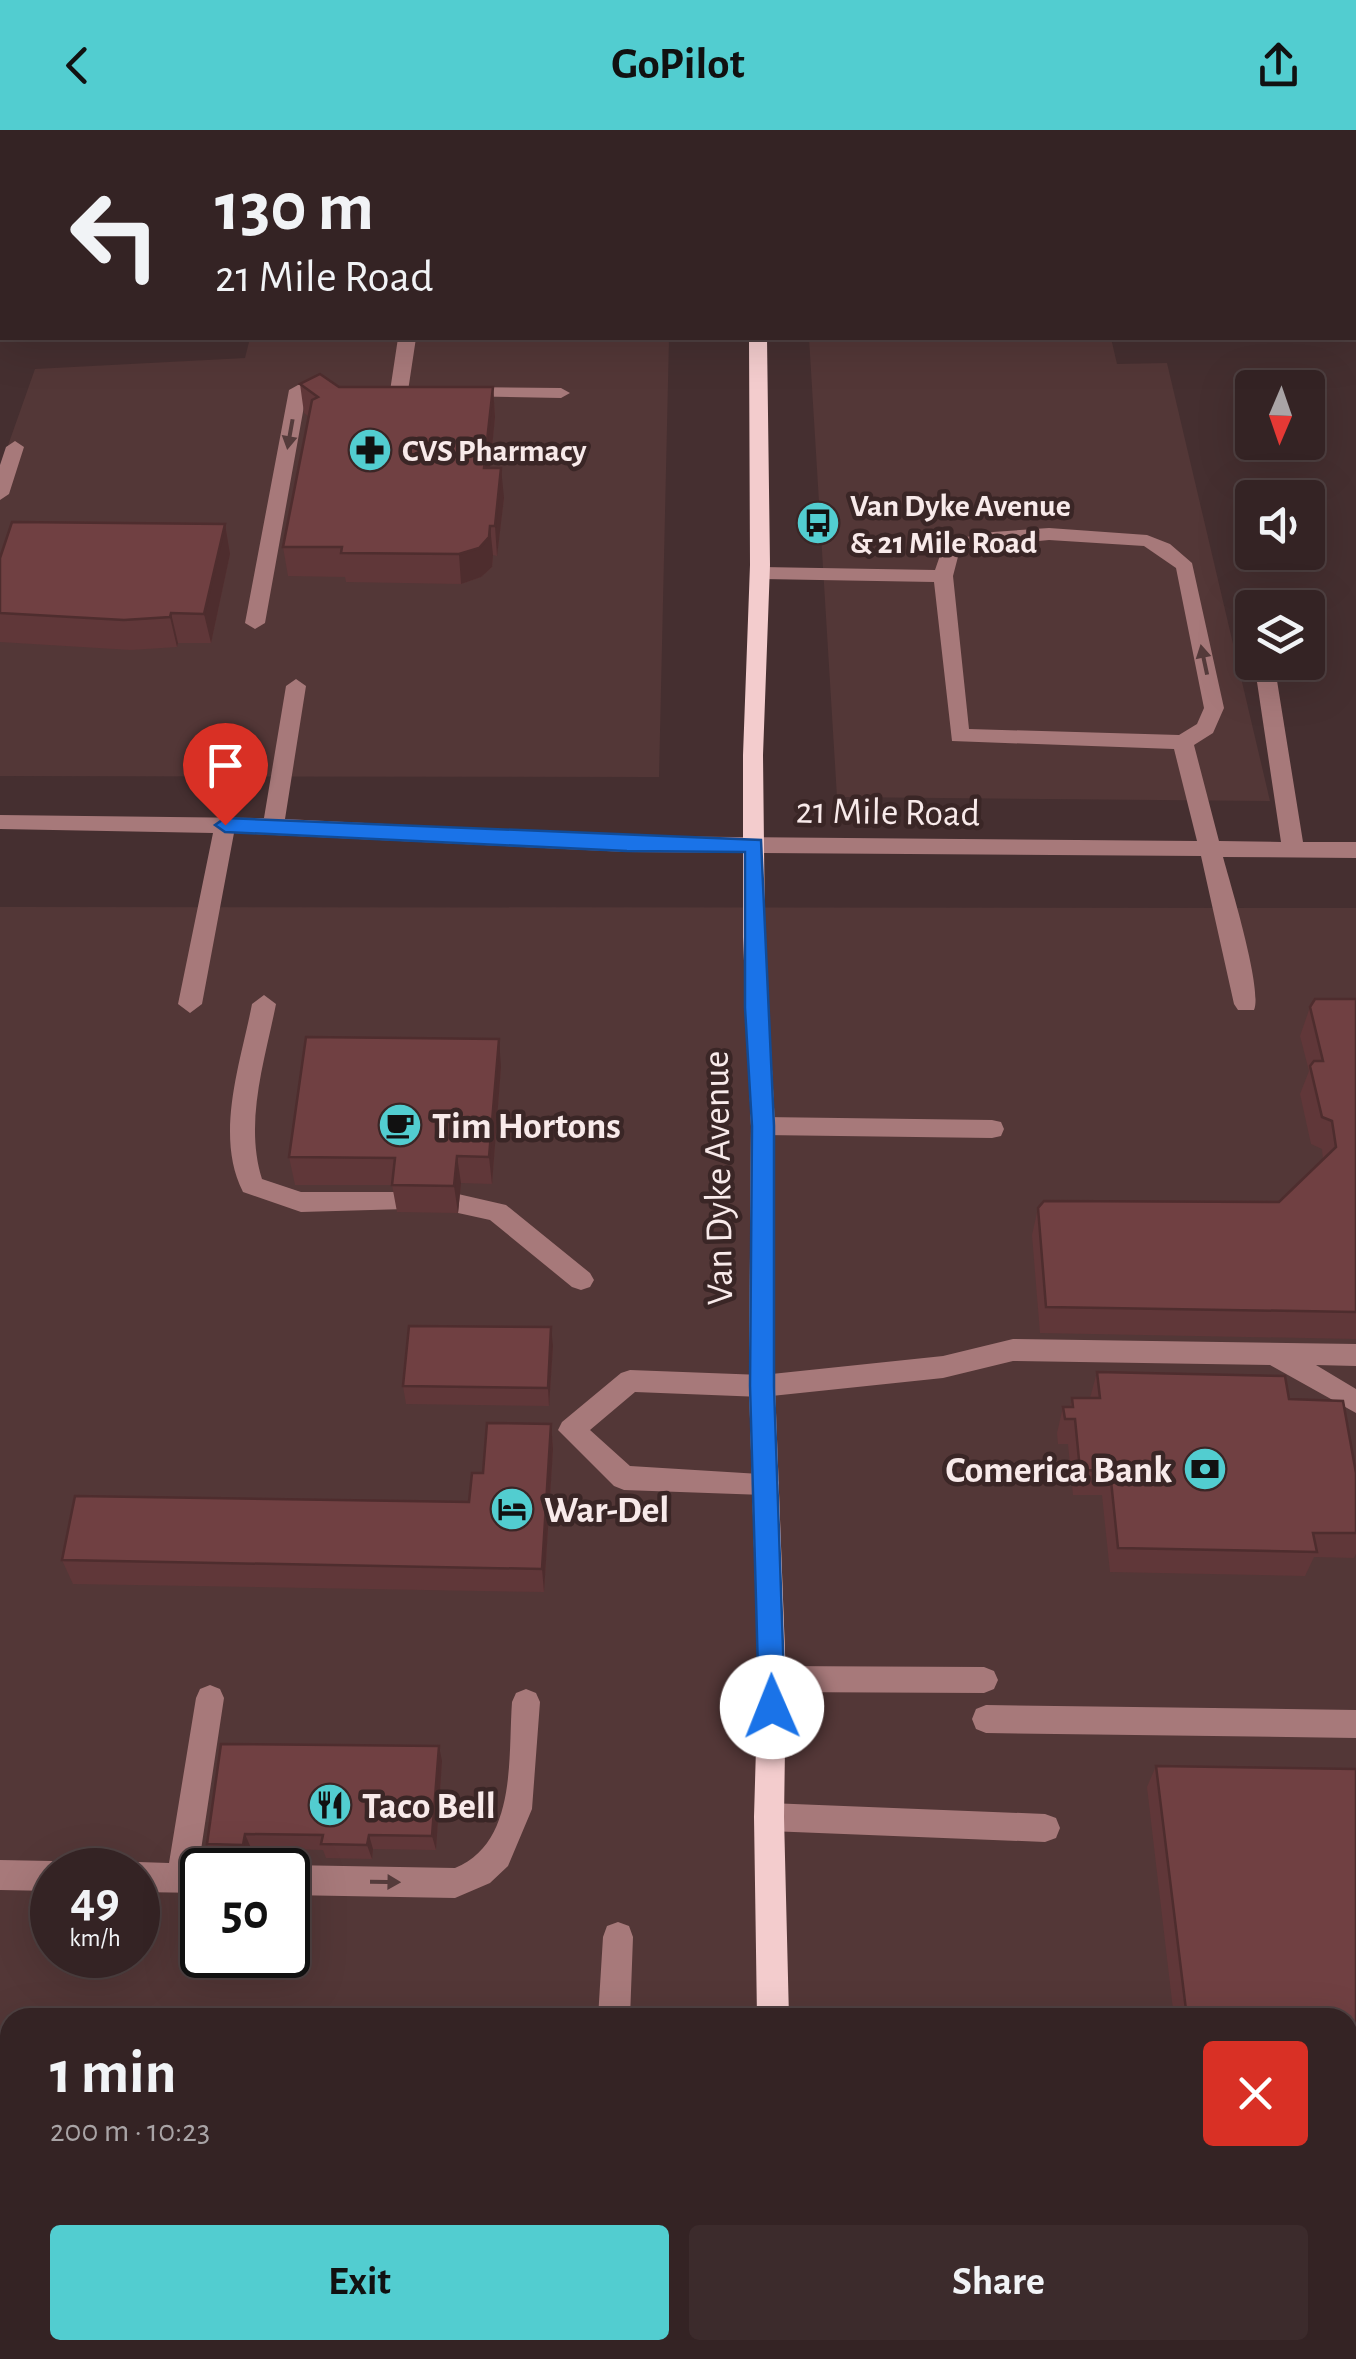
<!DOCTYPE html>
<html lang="en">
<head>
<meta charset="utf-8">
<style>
  :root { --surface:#342324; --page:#3c2b2c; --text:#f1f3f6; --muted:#a9a4a6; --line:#4e4041; --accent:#52cdd0 }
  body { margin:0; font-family:"Alegreya Sans",sans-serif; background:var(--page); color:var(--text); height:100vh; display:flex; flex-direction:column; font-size:38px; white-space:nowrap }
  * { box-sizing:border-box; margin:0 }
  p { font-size:32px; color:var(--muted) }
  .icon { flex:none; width:55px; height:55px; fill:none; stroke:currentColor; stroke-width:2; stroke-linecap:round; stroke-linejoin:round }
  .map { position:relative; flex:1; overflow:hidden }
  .sheet { position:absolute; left:0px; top:1878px; width:1358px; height:352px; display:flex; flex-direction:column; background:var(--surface); border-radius:30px 30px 0 0; box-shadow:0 10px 40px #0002,0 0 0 2px var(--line) }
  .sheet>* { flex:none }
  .hud { position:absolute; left:0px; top:0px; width:1358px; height:210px; box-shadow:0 10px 40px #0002,0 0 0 2px var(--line); background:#342324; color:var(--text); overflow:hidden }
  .needle { width:65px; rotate:182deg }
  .fabs { position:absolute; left:1235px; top:240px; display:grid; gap:20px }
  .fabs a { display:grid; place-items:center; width:90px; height:90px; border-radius:10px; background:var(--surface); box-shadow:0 10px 40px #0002,0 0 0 2px var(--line); font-size:50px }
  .speed { position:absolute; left:30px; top:1718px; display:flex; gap:20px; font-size:50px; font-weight:700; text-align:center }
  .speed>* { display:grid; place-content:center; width:130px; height:130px; border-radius:50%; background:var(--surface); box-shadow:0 10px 40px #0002,0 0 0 2px var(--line); line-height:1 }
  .speed small { font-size:25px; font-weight:400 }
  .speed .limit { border:5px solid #111; border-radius:15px; background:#fff; color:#111 }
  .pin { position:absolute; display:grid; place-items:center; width:85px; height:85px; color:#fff; margin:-102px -42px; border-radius:50% 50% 50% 0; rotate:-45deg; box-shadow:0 0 10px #0007 }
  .pin .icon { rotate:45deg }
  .me { position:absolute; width:110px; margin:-55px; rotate:359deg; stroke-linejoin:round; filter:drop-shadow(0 0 8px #0008) }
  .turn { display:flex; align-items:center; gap:35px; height:210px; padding:0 50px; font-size:45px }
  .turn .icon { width:130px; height:130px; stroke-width:2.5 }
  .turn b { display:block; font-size:70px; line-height:85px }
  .round { display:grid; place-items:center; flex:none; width:105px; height:105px; border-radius:10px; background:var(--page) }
  .head { display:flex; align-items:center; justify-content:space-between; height:170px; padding:0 50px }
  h1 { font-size:60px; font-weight:600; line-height:75px }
  .action { display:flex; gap:20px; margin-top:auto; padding:20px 50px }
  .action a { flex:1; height:115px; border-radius:10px; background:var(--accent); color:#111; font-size:40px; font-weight:600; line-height:115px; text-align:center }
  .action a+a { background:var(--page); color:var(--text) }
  header { display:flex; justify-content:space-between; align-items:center; height:130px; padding:0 50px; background:var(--accent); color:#111; font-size:45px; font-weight:600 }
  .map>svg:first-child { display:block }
  .built { fill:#533737; fill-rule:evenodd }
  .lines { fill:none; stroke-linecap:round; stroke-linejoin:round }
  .minor { fill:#a7797a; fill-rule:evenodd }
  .major { fill:#f3cccd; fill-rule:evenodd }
  .wall { fill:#603739 }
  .shaded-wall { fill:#4e2d2e }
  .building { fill:#704042; stroke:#4e2d2e; stroke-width:2.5 }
  .oneway { fill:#553b3b }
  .route { fill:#1a73e8; stroke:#114b97; stroke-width:2.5 }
  .labels { text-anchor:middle; stroke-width:9; stroke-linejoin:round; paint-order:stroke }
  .far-poi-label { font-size:32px; font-weight:bold; fill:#f8eaea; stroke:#3a2626; text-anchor:start }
  .street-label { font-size:38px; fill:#f8eaea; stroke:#3a2626 }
  .poi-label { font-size:38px; font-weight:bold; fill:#f8eaea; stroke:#3a2626; text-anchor:start }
</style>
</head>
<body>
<header><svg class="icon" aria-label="back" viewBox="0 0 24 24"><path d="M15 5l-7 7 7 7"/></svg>GoPilot<svg class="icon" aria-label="share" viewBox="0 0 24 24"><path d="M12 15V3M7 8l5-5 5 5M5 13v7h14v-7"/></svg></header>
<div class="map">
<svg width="1356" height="2229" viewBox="0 0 1356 2229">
  <rect width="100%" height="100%" fill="#452f30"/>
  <path class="built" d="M292,0H673L291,2Z
    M250,208H669L659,647L0,646V338L35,239L245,228Z
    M809,208H1111L1117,234L1167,233L1270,671L837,667Z
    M0,777L1356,778V2229H0ZM52,1740H138V1825H52ZM202,1740H288V1825H202ZM10,1888H1348V2220H10Z"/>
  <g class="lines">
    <path class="minor" d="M831,0H847L848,2H832Z
      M1040,0H1056L1057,2H1041Z
      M0,185H2V195H0Z
      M1355,196H1356V206H1355Z
      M398,208H416L408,261L399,266L390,261Z
      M298,255H331L340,260L331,265H306L265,493L255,499L245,493L289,260Z
      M461,257L561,258L570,263L561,268L455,266L452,262Z
      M15,311L24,317L9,364L0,370V335L6,317Z
      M1049,398L1147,405L1170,414L1192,433L1224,578L1213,603L1194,615L1219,711L1281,712L1254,532H1274L1303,712H1356V728L1223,727C1230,753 1263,860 1254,880H1238L1234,874L1201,726L627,722L234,703L202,874L190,883L178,874L213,703L0,699V685L264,688L286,556L296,549L306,556L285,689L627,706L1197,711L1174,619L952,611L934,452L760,449L750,443L760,437L935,440L945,411L993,402ZM1049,410L1144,416L1176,438L1204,578L1197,594L1179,605L969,599L953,446L960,419Z
      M264,865L276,874C265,930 244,992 262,1049L301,1062H397L406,1065L409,1072L406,1079L301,1082L243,1062C214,1005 241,932 252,874Z
      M763,987L992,990L1001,992L1004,999L1001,1006L992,1008L763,1005L755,1003L751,996L755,989Z
      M458,1064L506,1075L590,1143L594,1150L590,1157L581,1160L572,1157L490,1090L449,1081L446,1074L449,1067Z
      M1013,1209L1356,1214V1236L1316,1235L1356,1259V1283L1270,1235L1013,1231L943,1248L762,1267L635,1262L590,1300L630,1336L776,1345L779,1353L776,1361L766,1365L624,1360L614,1356L558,1300L562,1292L621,1243L630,1240L762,1245L943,1226Z
      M772,1536L984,1537L994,1541L998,1550L994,1559L984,1563L772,1562L762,1558L758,1549L762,1540Z
      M210,1555L220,1559L224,1568L199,1733L214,1740H202V1763L138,1762V1740H126L127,1737L138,1732L169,1733L196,1568L200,1559Z
      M526,1559L536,1563L540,1572L532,1679L508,1736L490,1753L455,1768L288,1765V1740H277L288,1735L455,1738C517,1713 508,1628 512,1572L516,1563Z
      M986,1575L1356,1580V1608L986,1603L976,1599L972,1589L976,1579Z
      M769,1673L1045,1684L1056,1688L1060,1698L1056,1708L1045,1712L769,1701L758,1697L754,1687L758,1677Z
      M0,1730L52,1731L65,1740H52V1761L0,1760Z
      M618,1792L629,1796L633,1807L630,1888H598L603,1807L607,1796Z
      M1348,2105H1356V2139L1348,2138Z
      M0,2173L10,2174V2208L0,2207Z"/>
    <path class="major" d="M743,0H759L760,2H744Z
      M749,208H767L770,435L763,625L765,807L775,996V1256L786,1549L784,1687L789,1888H757L754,1687L758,1549L749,1256L751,996L743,807V625L750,435Z
      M761,2220H795V2229H761Z"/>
  </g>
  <path class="wall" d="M0,81H2V134H0Z
    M300,254L339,257H493L495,287L490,338L504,368L497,426L493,425L492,437L481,447L461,454L346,452L345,447L288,446L283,417L309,287L304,283Z
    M225,394L230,424L211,513H178L177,517L131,520L0,512V428Z
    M1356,869V1209L1040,1203L1032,1105L1038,1078L1279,1072L1323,1030L1322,1019L1311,1014L1300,964L1309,941L1300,906L1310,877Z
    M501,937L492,1054L461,1053L458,1083L397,1082L392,1055H295L289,1027Z
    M553,1216L549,1276L406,1274L403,1256Z
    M1097,1242L1289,1269L1356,1343V1424L1354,1428L1314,1427L1305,1446L1110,1442L1102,1365H1073L1068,1314H1058L1057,1303L1063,1277H1070L1072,1268H1090Z
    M551,1294L553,1319L544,1462L73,1454L62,1430L469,1372L483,1343Z
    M442,1631L436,1720L373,1719L372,1729L326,1728L323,1720L251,1718L249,1729L213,1728L207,1714Z
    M1156,1636L1356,1639V2073H1348V1888H1174L1147,1657Z
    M1205,2220H1348L1356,2229H1206Z"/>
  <path class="shaded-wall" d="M493,257L495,287L487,368L484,338Z
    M501,338L504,368L497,426L495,396Z
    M225,394L230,424L211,513L204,484Z
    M490,396L493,425L492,437L481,447L461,454L459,424Z
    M171,483L178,513L177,517L170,487Z
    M499,909L501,937L492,1054L489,1027Z
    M457,1026L461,1053L458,1083L454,1056Z
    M551,1197L553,1216L549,1276L548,1258Z
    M551,1294L553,1319L544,1462L542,1439Z
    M439,1616L442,1631L436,1720L432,1706Z
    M245,1704L251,1718L249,1729L243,1715Z
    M369,1705L373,1719L372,1729L367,1715Z"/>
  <path class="building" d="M0,81H2V113H0Z
    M320,244L339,257H493L484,338H501L495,396H490L489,407L479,418L459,424L341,423L342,417H283L312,270L318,267L300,254Z
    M12,392L225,394L204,484L171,483L170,487L124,490L0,483V428Z
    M1315,869H1356V1182L1046,1177L1038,1078L1044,1071L1279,1072L1336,1017L1332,991L1322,987L1310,936L1314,931H1323L1310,877Z
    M306,907L499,909L489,1027L457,1026L454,1056L392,1055L395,1028L289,1027Z
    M409,1196L551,1197L548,1258L403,1256Z
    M1097,1242L1285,1246L1289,1269L1343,1271L1356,1343V1403H1313L1317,1422L1118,1418L1110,1341L1080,1340L1075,1289H1065L1063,1277H1073L1072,1268H1100Z
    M487,1293L551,1294L542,1439L62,1430L75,1366L469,1372L472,1343H483Z
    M221,1614L439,1616L432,1706L369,1705L367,1715L321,1714L323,1705L245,1704L243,1715L207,1714Z
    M1156,1636L1356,1639V2058H1348V1888H1187Z
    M273,1881L503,1886V1888H272Z
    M1348,2149L1356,2150V2229H1220L1219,2220H1348Z
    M0,2225L188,2229H0Z"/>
  <defs><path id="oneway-solid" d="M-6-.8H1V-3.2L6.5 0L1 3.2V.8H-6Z" transform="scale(2.5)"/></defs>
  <g class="oneway">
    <use href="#oneway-solid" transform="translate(290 304) rotate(100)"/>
    <use href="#oneway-solid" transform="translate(1204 530) rotate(-102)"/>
    <use href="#oneway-solid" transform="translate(385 1752) rotate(1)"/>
  </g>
  <path class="route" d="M225,688L761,710L774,996V1256L785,1577L781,1585L772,1589L763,1585L759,1577L750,1256L752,996L745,878V722L627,721L225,702L215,695Z"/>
  <defs>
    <g id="pharmacy-disc" transform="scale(2.25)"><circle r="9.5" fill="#52cdd0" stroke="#3a2626"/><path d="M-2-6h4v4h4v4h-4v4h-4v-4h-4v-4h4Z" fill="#111"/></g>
    <g id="bus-disc" transform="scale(2.25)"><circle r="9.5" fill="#52cdd0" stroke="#3a2626"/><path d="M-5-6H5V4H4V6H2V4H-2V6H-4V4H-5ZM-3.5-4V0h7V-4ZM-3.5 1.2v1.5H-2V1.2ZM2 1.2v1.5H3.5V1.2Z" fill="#111"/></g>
    <g id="cafe-disc" transform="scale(2.25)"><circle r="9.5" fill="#52cdd0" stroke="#3a2626"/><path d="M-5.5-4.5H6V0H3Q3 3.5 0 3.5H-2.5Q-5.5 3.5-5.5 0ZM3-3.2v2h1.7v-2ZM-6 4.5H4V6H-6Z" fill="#111"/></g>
    <g id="bank-disc" transform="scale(2.25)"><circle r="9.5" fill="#52cdd0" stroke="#3a2626"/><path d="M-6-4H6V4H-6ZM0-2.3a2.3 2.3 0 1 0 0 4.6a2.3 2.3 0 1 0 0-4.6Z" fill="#111"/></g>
    <g id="hotel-disc" transform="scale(2.25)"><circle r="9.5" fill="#52cdd0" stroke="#3a2626"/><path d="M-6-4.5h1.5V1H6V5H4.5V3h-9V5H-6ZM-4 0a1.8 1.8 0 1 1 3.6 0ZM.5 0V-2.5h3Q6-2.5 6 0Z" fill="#111"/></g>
    <g id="restaurant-disc" transform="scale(2.25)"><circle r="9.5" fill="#52cdd0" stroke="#3a2626"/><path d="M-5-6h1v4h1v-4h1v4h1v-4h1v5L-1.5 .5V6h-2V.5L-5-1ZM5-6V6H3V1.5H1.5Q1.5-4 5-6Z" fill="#111"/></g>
  </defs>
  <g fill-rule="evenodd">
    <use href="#pharmacy-disc" x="370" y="320"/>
    <use href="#bus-disc" x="818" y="393"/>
    <use href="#cafe-disc" x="400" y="995"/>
    <use href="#bank-disc" x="1205" y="1339"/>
    <use href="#hotel-disc" x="512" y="1379"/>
    <use href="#restaurant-disc" x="330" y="1675"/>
  </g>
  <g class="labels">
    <g class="far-poi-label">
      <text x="402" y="331">CVS Pharmacy</text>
      <text x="850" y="386">Van Dyke Avenue<tspan x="850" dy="37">&amp; 21 Mile Road</tspan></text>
    </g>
    <g class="street-label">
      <text transform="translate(888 681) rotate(1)" y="13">21 Mile Road</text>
      <text transform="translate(717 1048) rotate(-91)" y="13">Van Dyke Avenue</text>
    </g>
    <g class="poi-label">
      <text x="432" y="1008">Tim Hortons</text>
      <text x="1172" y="1352" text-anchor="end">Comerica Bank</text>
      <text x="544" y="1392">War-Del</text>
      <text x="362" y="1688">Taco Bell</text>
    </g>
  </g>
</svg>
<div class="fabs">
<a><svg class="needle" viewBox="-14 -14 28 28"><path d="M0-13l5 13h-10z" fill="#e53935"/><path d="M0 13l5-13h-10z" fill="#a9a4a6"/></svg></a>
<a><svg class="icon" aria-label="sound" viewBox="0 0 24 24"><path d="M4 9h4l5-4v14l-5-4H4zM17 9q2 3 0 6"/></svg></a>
<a><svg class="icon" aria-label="layers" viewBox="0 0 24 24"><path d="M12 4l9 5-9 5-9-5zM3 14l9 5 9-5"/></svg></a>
</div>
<div class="speed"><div>49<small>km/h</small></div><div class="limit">50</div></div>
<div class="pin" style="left:225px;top:695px;background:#d93025"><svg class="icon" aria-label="arrive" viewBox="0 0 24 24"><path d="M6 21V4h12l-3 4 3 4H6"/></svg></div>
<svg class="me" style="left:772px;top:1577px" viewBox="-20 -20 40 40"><circle r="19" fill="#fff"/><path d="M0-13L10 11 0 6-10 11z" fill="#1a73e8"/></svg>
<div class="hud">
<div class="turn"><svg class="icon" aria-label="left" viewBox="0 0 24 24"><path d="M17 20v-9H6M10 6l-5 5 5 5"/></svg><div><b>130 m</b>21 Mile Road</div></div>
</div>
<section class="sheet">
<div class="head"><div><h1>1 min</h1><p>200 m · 10:23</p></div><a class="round" style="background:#d93025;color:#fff"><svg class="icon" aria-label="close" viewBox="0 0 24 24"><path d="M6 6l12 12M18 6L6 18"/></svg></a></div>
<div class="action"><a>Exit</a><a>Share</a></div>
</section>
</div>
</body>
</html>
